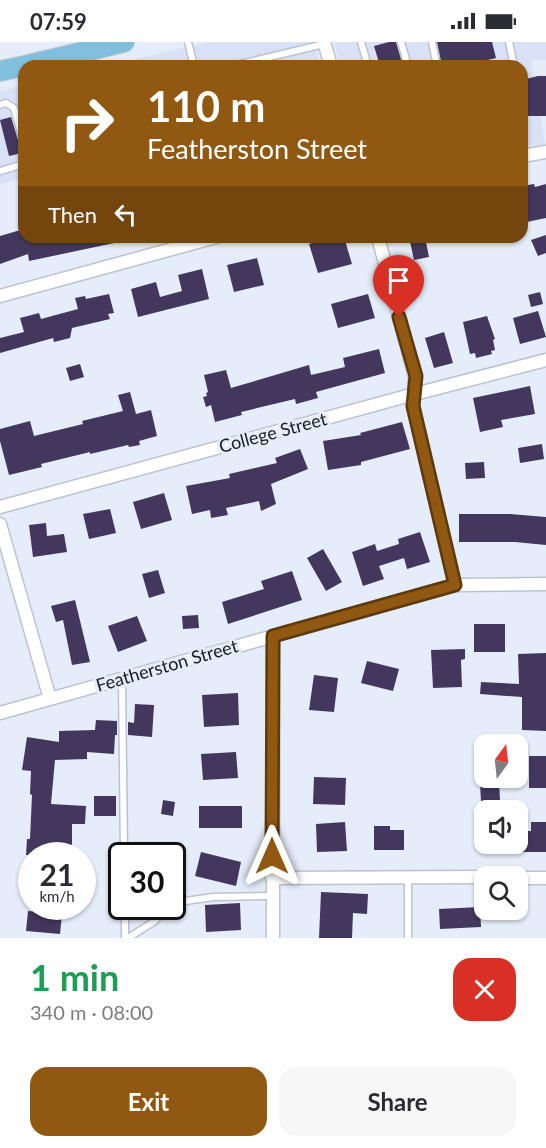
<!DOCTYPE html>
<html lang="en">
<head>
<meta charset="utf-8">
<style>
  :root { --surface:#fff; --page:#f7f7f7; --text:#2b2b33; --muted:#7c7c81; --accent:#915812 }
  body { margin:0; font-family:Lato,sans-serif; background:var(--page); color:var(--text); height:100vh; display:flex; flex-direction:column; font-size:22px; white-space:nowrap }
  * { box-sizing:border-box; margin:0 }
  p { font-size:20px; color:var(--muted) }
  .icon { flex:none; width:33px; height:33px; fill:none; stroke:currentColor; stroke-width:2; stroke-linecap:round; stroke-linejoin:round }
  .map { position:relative; height:896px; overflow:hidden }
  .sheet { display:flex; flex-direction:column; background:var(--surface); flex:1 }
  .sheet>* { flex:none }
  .top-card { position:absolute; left:18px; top:18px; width:510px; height:183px; border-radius:18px; box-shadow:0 2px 4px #0004; background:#915812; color:#fff; overflow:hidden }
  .needle { width:39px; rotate:15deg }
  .tools { position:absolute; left:474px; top:692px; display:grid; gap:12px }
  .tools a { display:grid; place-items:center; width:54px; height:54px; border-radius:12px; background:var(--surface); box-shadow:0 2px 4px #0004; font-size:30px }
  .speed { position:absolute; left:18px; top:800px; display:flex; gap:12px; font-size:30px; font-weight:700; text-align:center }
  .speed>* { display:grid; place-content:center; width:78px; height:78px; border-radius:50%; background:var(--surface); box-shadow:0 2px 4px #0004; line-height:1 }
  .speed small { font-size:15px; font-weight:400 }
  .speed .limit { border:3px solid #111; border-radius:9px; background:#fff; color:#111 }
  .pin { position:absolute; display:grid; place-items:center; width:51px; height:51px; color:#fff; margin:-62px -26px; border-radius:50% 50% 50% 0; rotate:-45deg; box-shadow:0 0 6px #0007 }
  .pin .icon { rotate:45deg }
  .me { position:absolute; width:66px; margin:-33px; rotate:0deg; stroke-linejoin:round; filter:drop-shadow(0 0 4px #0008) }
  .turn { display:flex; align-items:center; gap:21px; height:126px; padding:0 30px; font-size:27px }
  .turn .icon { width:78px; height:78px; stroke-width:2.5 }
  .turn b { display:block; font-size:42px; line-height:51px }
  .then { display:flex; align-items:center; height:57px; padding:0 30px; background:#0003; gap:12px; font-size:22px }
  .round { display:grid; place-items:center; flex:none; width:63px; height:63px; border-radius:18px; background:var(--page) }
  .summary { display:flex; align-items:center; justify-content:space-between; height:102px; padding:0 30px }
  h1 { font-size:36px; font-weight:700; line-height:45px; color:#1e9e55 }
  .action { display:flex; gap:12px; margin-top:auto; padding:12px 30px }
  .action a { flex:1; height:69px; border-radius:18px; background:var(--accent); color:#fff; font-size:24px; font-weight:700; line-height:69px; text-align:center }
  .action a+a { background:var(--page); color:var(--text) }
  .status { display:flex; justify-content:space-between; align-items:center; height:42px; padding:0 30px; background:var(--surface); direction:ltr }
  .status svg { height:16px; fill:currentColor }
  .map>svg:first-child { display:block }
  .built { fill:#d8e1f5 }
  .building { fill:#44375d }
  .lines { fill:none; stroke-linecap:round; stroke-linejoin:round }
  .service-casing { stroke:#bcc2cf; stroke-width:9 }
  .minor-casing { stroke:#bcc2cf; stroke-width:15 }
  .primary-casing { stroke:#cdcdce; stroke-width:22 }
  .service { stroke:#fff; stroke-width:6 }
  .minor { stroke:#fff; stroke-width:12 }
  .primary { stroke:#80bfde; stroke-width:20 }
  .route-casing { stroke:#5e390c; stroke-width:15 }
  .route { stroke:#915812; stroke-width:10 }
  .labels { text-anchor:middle; stroke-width:6; stroke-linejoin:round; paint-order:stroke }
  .street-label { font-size:18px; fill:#1a1d21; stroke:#e6edfa }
</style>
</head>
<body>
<div class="status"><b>07:59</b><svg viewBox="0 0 49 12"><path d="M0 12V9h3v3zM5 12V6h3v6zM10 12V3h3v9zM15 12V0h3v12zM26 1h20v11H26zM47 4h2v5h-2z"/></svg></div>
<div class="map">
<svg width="546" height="896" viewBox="0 0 546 896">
  <rect width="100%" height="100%" fill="#e6edfa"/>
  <path class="built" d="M209,0H314L321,24H106Z
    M334,0H546V18L531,19L545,102L522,105V24H341Z
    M24,43V136L0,142V49Z"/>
  <path class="building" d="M389,0H396L403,24H380L374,4Z
    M437,0H492L496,16L479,20L480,24H442Z
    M538,34H546V74H522V38Z
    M11,75L22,111L9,114L0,78Z
    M534,142L535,145L546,142V176L522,181V144Z
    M24,187V195H119V200L29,219L28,212L0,222V194Z
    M546,193V211L538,214L531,198Z
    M333,195H344L352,222L318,231L309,202Z
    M409,195H425L429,215L414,218Z
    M257,216L264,243L234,250L227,223Z
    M202,227L209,257L138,275L131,247L156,240L160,255L182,249L178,233Z
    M540,250L543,262L531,265L528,253Z
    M109,252L114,271L108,272L110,277L72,286L70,296L54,300L53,296L0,311V296L24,290L20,276L39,271L41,277L78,267L75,256L85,254L86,257Z
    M368,252L375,276L338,286L331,262Z
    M538,269L546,295L520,302L513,276Z
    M487,274L495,297L493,298L495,308L491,309L492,312L476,316L475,311L470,312L463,280Z
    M444,290L453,321L434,326L425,296Z
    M379,307L385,331L316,350L318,356L296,362L295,357L241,370L242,373L215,380L211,363L206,365L203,355L207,354L206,351L208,350L204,333L226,328L231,346L309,323L311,333L345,325L343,316Z
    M80,322L84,335L70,339L66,326Z
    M530,344L535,372L501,378L503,385L480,390L473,356Z
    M130,350L136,372L151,368L157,394L139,399L140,403L129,405L128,403L90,412V410L41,422L42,425L9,433L0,399V387L30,379L34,394L83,382L82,379L123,369L118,353Z
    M402,380L410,407L361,420V423L328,428L323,399L361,393L360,391Z
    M542,402L544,417L520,421L518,406Z
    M300,407L308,427L271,442L276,462L261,469L259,459L226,466L228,473L211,476L210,468L192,472L186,444L230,436L229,432L277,421L275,416Z
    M484,420L485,436L466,437L465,421Z
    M164,451L172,478L141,487L133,460Z
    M110,467L116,491L89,497L83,472Z
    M459,472H510L546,475V503L515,500H459Z
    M46,481L47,494L64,492L67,510L33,515L29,483Z
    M420,490L430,520L407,527L404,516L379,524L384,537L363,544L352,510L375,502L377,509L399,502L398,497Z
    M323,507L342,540L326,549L307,516Z
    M158,528L165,551L149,556L142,532Z
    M292,529L302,558L228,582L222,560L264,547L261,539Z
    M75,558L90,620L72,623L63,578L56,580L51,564Z
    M198,573L199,586L183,587L182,574Z
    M137,574L147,599L118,610L108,584Z
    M474,582H505V610H474Z
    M465,607V617L461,618L462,645L433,646L431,608Z
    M546,611V689L522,688V655L480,652L481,640L519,642L518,612Z
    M367,619L399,627L393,649L361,641Z
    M314,633L338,636L334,670L309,668Z
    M238,651L239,683L204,685L202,653Z
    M135,662L154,663L152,695L128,693V680L134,681Z
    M96,678L117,679V693H115L114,712L87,710V717L55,718L51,762L86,764L85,782H72V813H26L27,797H30L32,753L30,752L31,729L22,728L27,695L59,700V689L95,688Z
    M236,710L238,736L203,738L201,712Z
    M529,714H546V746H529Z
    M314,735L346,736L345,763L313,762Z
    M499,740L500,758L481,760L480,741Z
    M94,754H116V774H94Z
    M163,758L175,760L173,774L161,772Z
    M199,764H242V786H199Z
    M345,780L347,809L317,810L316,782Z
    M531,780H546V810H520L521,789H531Z
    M374,784H390V788H404V808H374Z
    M201,810L241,820L236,844L195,834Z
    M321,850L368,852L367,872L353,871L352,896H319Z
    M240,861L241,888L206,890L205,863Z
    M480,865L481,885L440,887L439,867Z
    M28,869L62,872L60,892L26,889Z"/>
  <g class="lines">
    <g class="service-casing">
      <path id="service" d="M188,0L194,24
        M361,0L368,24
        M401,0L408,24
        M432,0L437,24
        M509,0L514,24
        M232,24L324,2
        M0,63L6,61L14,66L24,101
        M0,129L24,122
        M122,637L124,813
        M408,835V896
        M172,861L213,855L273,854
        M125,864V896
        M128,896L155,879L167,864"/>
    </g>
    <g class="minor-casing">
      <path id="minor" d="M324,0L331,24
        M522,114L546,110
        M378,195L415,335L413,364L455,543
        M0,254L216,195
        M0,465L407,354L546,318
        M0,482L50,657
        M0,671L455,543L546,542
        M272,836L484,835
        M518,836H546
        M273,896V594"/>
    </g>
    <g class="primary-casing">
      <path id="primary" d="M24,24L124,0
        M0,29L24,24"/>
    </g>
    <use href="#service" class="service"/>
    <use href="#minor" class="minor"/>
    <use href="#primary" class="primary"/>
  </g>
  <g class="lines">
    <g class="route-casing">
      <path id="route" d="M272,814L273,594L455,543L413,364L416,334L399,275"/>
    </g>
    <use href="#route" class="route"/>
  </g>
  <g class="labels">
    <g class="street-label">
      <text transform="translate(273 391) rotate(-15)" y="6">College Street</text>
      <text transform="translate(167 624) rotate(-16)" y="6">Featherston Street</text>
    </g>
  </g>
</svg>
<div class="tools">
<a><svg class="needle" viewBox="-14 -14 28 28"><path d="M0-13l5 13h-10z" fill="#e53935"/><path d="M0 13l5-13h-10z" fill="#7c7c81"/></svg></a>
<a><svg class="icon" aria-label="sound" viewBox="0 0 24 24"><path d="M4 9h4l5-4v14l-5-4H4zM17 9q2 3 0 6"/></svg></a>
<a><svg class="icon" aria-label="search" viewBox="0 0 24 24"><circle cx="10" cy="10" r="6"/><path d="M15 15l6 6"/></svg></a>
</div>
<div class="speed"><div>21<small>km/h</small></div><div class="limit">30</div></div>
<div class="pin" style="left:399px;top:275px;background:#d93025"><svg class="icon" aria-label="arrive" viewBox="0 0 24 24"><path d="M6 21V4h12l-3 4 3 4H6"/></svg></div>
<svg class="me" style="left:272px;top:814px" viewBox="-20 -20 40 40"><path d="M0-17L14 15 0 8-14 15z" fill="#915812" stroke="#fff" stroke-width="4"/></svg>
<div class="top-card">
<div class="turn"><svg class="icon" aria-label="right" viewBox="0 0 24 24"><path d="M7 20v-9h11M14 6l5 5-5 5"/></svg><div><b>110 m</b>Featherston Street</div></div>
<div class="then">Then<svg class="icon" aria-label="left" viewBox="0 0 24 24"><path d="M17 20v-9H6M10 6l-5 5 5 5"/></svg></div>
</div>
</div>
<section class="sheet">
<div class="summary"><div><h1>1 min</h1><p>340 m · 08:00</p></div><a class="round" style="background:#d93025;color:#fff"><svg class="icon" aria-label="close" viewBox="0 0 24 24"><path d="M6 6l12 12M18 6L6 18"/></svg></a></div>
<div class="action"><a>Exit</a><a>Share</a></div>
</section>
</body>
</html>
